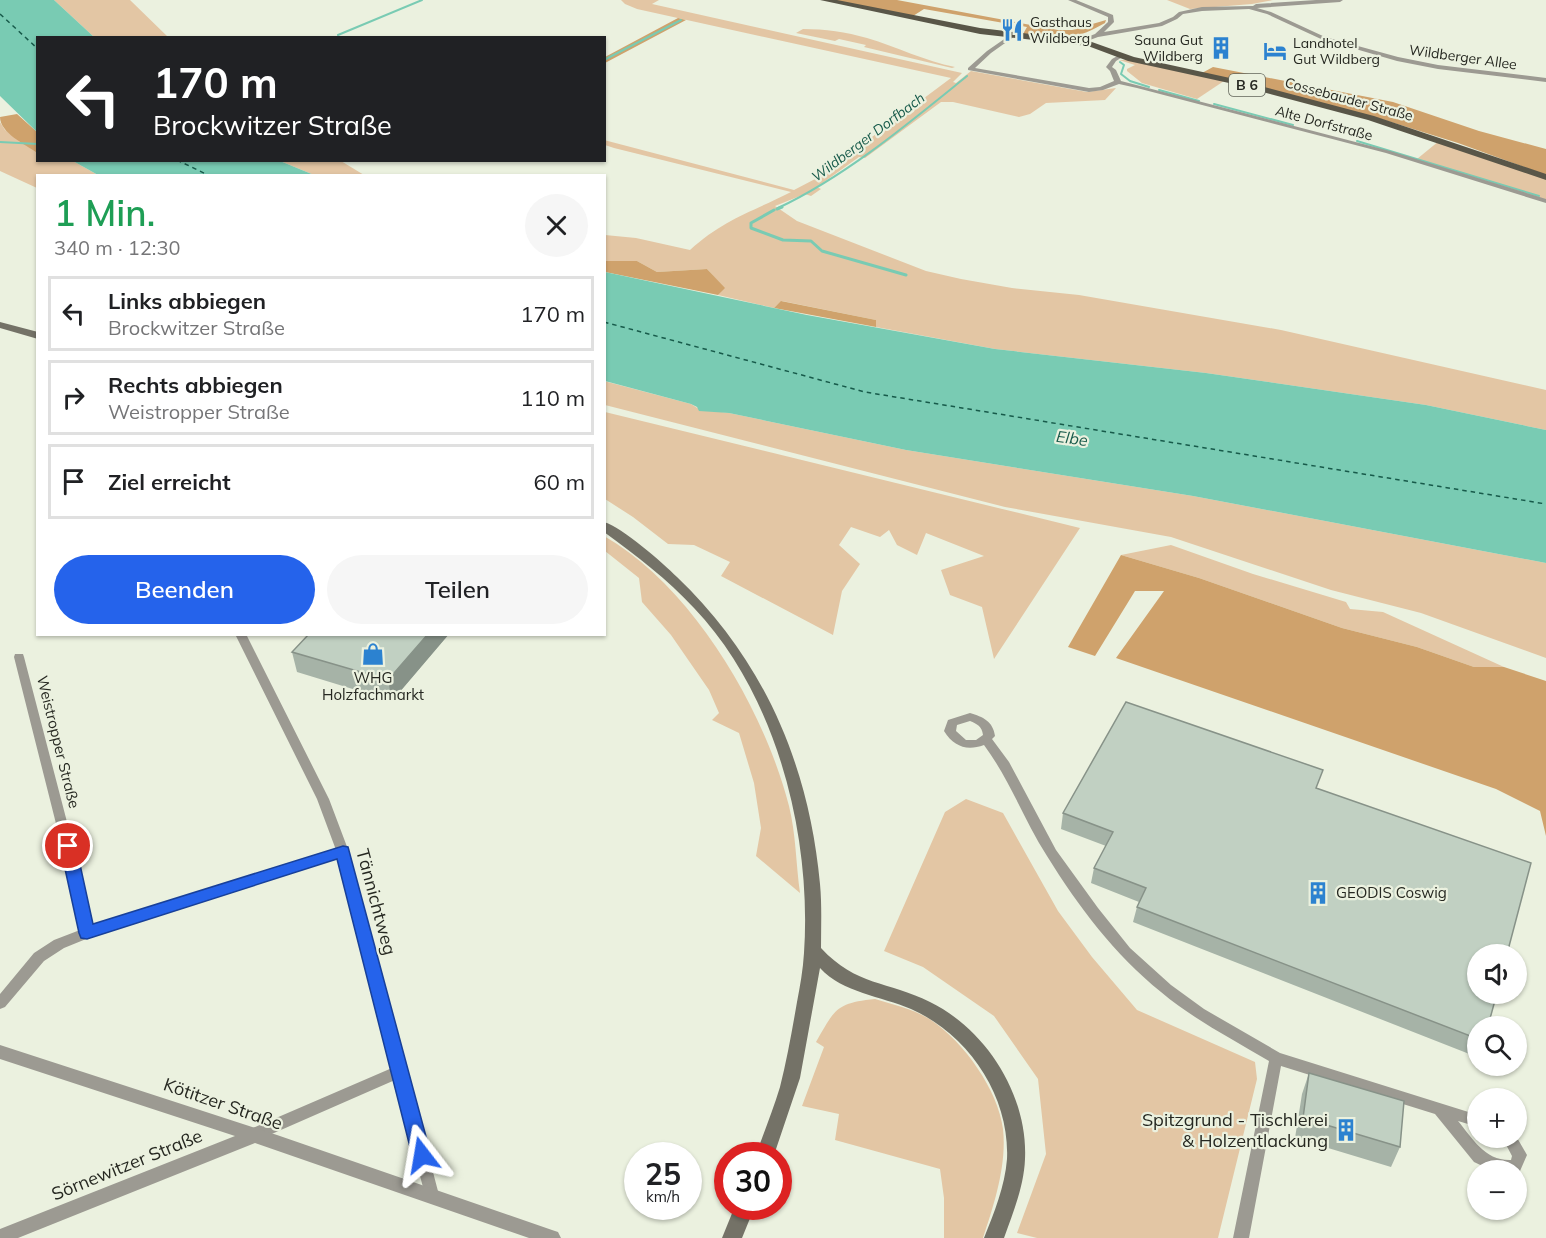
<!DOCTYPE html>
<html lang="de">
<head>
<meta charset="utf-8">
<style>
  :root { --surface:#fff; --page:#f6f6f6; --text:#202124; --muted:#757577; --line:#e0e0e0; --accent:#2563eb }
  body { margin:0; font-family:Mulish,sans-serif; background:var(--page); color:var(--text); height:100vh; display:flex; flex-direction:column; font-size:22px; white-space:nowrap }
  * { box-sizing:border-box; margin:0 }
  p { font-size:20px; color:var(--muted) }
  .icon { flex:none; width:33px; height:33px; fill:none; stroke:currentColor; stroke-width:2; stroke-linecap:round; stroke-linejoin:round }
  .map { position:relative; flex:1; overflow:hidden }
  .side { position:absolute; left:36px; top:174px; width:570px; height:462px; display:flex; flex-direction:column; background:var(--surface); border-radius:0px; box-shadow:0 2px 4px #0004 }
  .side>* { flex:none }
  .top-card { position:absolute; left:36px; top:36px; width:570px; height:126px; border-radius:0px; box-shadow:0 2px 4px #0004; background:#202124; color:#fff; overflow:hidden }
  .fabs { position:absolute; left:1467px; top:944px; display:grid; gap:12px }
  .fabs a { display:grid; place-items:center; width:60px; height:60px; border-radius:50%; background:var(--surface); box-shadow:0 2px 4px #0004; font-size:30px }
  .speed { position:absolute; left:624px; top:1142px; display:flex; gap:12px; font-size:30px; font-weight:700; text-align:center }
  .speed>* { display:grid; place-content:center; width:78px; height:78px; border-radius:50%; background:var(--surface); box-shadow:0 2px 4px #0004; line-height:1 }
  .speed small { font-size:15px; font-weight:400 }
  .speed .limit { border:9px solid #d22; background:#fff; color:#111 }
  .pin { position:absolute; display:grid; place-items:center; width:51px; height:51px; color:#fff; margin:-26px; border:3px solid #fff; border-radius:50%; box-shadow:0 2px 6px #0007 }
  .me { position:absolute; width:66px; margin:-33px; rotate:346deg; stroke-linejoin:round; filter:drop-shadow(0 0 4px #0008) }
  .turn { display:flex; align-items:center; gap:21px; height:126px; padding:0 18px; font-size:27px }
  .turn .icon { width:78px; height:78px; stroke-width:2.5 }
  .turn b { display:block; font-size:42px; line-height:51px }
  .round { display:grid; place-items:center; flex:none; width:63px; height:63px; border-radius:32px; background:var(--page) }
  .summary { display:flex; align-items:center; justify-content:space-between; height:102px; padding:0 18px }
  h1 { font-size:36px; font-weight:600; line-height:45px; color:#1e9e55 }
  .button { display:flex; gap:12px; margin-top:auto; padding:12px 18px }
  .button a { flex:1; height:69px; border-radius:36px; background:var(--accent); color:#fff; font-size:24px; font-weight:600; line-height:69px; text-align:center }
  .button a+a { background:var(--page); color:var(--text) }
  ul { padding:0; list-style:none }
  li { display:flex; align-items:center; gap:18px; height:75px; margin:0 12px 9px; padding:0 6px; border:3px solid var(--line); border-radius:0px }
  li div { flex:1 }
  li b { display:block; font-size:22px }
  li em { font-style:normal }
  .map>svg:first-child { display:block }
  .green { fill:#e3c6a4 }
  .forest { fill:#cfa26c }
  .water { fill:#79cbb3 }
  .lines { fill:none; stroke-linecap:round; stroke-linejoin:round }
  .stream-far1 { stroke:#79cbb3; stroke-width:2 }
  .stream { stroke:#79cbb3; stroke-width:3 }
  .ferry { stroke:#175a4a; stroke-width:1.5; stroke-dasharray:4.5 4; stroke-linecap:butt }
  .minor { fill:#9c9a92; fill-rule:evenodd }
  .tertiary { fill:#9c9a92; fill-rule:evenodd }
  .secondary { fill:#747267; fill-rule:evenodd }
  .primary { fill:#595648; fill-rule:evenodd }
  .wall { fill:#a6b3a7 }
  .shaded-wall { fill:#879288 }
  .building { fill:#c1d0c2; stroke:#879288; stroke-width:1.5 }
  .route { fill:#2563eb; stroke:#184099; stroke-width:1.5 }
  .labels { text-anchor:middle; stroke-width:4.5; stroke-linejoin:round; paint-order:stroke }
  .far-poi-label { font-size:14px; fill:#262821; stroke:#ebf1df; text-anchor:start }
  .far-street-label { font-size:14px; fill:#262821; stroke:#ebf1df }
  .shield { fill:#ebf1df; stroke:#61645a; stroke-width:1.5 }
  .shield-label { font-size:14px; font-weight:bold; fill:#262821 }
  .far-water-label { font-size:14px; font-style:italic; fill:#175a4a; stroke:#ebf1df }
  .poi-label { font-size:15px; fill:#262821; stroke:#ebf1df }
  .street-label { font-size:15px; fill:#262821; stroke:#ebf1df }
  .water-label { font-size:16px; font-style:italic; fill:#175a4a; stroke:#ebf1df }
  .near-street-label { font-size:18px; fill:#262821; stroke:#ebf1df }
  .near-poi-label { font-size:18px; fill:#262821; stroke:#ebf1df; text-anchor:end }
</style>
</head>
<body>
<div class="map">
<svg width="1546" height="1238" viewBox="0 0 1546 1238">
  <rect width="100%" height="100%" fill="#ebf1df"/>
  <path class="green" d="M54,0H130L168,37H94Z
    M621,0H659L652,4L962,73L953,82L956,83L971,71L1087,92L1116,88L1105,100L1046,103L1030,114L1019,117L953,102H941L865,158L859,157L817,187L821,189L811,196L805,194L775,206L797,221L926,271L961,279L1012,288L1079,295L1281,330L1546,390V430L1426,405L1206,373L995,349L876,327V320L782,301L774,308L718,295L724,288L707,269L657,272L637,261H605V235L636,238L690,250C724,219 752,212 791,192L614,148L605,145L604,140L794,190L817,178L951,78L637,9L625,4Z
    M1167,0H1273L1252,4L1190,9Z
    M803,29C825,29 846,32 867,38C897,47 925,61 955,67L952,68L864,47L866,45L839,39L835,41L796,33Z
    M1119,60H1127L1224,81L1197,99L1142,83L1127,71V69L1135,65Z
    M0,122L5,130L37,153L38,160L73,161L98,175L38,176L37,188L0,171Z
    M1439,141L1546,179V200L1417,159Z
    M280,161H341L364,175H314Z
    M604,381L691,404L699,409L729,413L906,450L1193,496L1546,563V658L1421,613L1331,590L1171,537L1005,507L605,405Z
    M605,412L1080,528L994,659L982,607L950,595L941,570L984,556L926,533L917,555L897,545L889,530L880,537L851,527L839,545L860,564L842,591L833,635L721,576L730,562L694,545L668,544L633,517L605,499Z
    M604,536C693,587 764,709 789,806C796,834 796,865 800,893L756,856L761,828L754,783L739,733L712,720L719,713L709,690L671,635L642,602L639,578L605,551Z
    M1171,545L1253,574L1346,602L1350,609L1383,612L1504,667H1474L1417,647L1342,628L1199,578L1121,555Z
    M966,799L1003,813L1058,911L1092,957L1137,1010L1255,1062L1257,1079L1218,1238H1037L1017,1233L1046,1154L1038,1079L994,1016L923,967L884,951L945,812Z
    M875,999C894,1005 914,1009 931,1020C964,1042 998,1090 1003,1129C1007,1165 994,1205 983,1238H944V1198L940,1169L835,1140L839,1114L802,1106L824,1047L816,1042C835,1009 836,1003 875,999Z"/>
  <path class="forest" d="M830,0H897L1058,30H1072L1106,20L1105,23C1070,43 1062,37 1023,34L1027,27L924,9L913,16Z
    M678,18L686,20L605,63V57Z
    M1213,67L1393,102L1479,131L1546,149V175L1458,143L1378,118L1202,73Z
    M17,114L37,132V153C25,144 0,133 0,117Z
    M605,261H637L657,272L707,269L725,288L718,295L605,272Z
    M781,301L876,320V327L774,308Z
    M1121,555L1199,578L1342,628L1417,647L1474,667H1504L1546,681V836L1540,811L1496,789L1116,658L1164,591H1135L1095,656L1068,647Z"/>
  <path class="water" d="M0,0H54L94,37L38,38L37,132L0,96Z
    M73,161H280L314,175H98Z
    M605,272L807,315L995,349L1206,373L1426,405L1546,430V563L1193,496L906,450L729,413L699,411L697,407L691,404L605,381Z"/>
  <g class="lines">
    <path class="stream-far1" d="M338,35L422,0
      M604,60L681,20
      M1120,62L1124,65L1121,74L1130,81L1149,87
      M1159,90L1199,101
      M1214,104L1293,125
      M1357,141L1539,196
      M0,142L38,144
      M778,208C846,176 909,123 967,76"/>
    <path class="stream" d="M777,209L782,207
      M774,210L751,223V228L783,240L811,241L822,251L906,275"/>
    <path class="ferry" d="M0,14L38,49
      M177,160L210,176
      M604,322L865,392L1546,504"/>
    <path class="minor" d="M1068,0H1076L1113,15L1114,22L1104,32L1159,23L1173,17L1179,12L1202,7L1253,6L1256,4L1316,0H1343L1340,2L1257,8L1271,12L1325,37L1398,57L1438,65L1546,78V82L1438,69L1397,61L1321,39L1267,14L1249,9L1202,11L1183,14L1177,19L1162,26L1098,37L1079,44L1076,42L1077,41L1095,34L1108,22V17Z
      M1013,33L1015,34V36L991,53L975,68L1089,88L1100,87L1114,81L1110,71L1106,67L1112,59L1121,54L1124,56L1116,61L1112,67L1116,70L1121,81L1390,151L1546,199V203L1386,153L1137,88L1119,84L1103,90L1089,92L968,70V68L987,51Z
      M235,634H246L329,799L349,852L439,1195L437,1200L432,1202L427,1200L425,1195L395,1080L258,1140L253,1141L248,1140L246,1135L248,1130L392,1068L338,858L91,937L64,948L44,961L5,1007L0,1009V994L34,953L54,940L80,930L73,891L14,657L15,654H23L24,657L85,891L92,926L336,850L317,799Z
      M970,713C983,717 993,721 995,736L992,739L1009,762L1056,850L1098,908L1130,948L1171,985L1204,1009L1280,1053L1478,1115V1127L1458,1121C1473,1139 1485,1161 1511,1160L1512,1156L1502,1137L1516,1136L1527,1155L1520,1171L1516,1172V1170H1491L1474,1162L1435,1114L1281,1066L1249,1238H1233L1269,1061C1232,1039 1193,1019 1161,992C1115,955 1078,906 1047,856C1024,820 1010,780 984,745C967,751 954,747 944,731L948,720ZM970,721C977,724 982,726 983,735L976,740H966L956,731L957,725Z"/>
    <path class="tertiary" d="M0,1045L277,1135L552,1230L558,1232L561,1238H529L255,1143L18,1238H0V1229L235,1136L0,1059Z"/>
    <path class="secondary" d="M0,322L38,332V339L0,328Z
      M604,522C622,527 663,563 677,577C764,660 809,765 820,884C822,905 821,927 821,948C856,986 888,981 930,1002C987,1030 1028,1096 1025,1159C1024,1186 1013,1213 1004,1238H984C994,1213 1005,1186 1007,1159C1010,1096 968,1034 911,1009C881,996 843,993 820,968L800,1078L774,1155H756C764,1132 773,1110 780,1087C787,1059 792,1031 797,1002C800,986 803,970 804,953C812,836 777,695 694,608C667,579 637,556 604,532Z
      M735,1206H755L742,1238H722Z"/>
    <path class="primary" d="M820,0H837L980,28L1089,41L1134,57L1230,78L1374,116L1546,174V180L1368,120L1229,83L1128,61L1088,46L980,34Z"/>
  </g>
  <path class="wall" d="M309,634H449L392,701L297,672L292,652Z
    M1318,788L1478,1026L1477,1057L1133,922L1137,907L1139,902L1091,883L1094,868L1106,846L1061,829L1063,813Z
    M1309,1073L1400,1147L1391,1167L1295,1138L1302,1094Z"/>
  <path class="shaded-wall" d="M428,634H449L392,701L388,680Z"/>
  <path class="building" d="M309,634H428L388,680L292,652Z
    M1126,702L1323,770L1316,788L1531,863L1507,954H1478V993H1497L1488,1026H1478V1039L1137,907L1146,888L1094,868L1113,832L1063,813Z
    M1309,1073L1404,1101L1400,1147L1303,1118Z"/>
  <path class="route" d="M68,840L73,842L76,846L93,924L343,846L348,847L431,1155L429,1161L422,1163L415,1161L412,1155L337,859L87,939L81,938L79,933L60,846L62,842Z"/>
  <defs>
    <g id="restaurant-bare" transform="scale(1.8)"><path d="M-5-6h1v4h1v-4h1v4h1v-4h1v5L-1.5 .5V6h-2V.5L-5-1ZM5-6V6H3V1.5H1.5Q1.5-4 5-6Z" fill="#2c82d0" stroke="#ebf1df" stroke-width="2.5" paint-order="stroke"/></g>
    <g id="building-bare" transform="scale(1.8)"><path d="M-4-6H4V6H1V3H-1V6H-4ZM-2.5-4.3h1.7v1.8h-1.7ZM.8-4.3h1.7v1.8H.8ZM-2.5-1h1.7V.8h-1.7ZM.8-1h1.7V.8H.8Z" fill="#2c82d0" stroke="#ebf1df" stroke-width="2.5" paint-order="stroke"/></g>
    <g id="hotel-bare" transform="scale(1.8)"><path d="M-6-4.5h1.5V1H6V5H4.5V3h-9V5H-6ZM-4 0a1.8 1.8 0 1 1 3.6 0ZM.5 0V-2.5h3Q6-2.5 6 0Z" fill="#2c82d0" stroke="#ebf1df" stroke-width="2.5" paint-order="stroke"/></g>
    <g id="shop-bare" transform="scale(1.8)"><path d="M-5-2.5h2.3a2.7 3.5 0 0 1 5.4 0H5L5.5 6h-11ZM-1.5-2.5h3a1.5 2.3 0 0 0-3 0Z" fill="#2c82d0" stroke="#ebf1df" stroke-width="2.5" paint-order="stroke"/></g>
  </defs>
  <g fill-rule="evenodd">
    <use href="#restaurant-bare" x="1012" y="30"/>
    <use href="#building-bare" x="1221" y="48"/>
    <use href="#hotel-bare" x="1275" y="51"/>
    <use href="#shop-bare" x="373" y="654"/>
    <use href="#building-bare" x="1318" y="893"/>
    <use href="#building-bare" x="1346" y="1130"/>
  </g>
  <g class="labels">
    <g class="far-poi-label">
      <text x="1030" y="27">Gasthaus<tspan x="1030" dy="16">Wildberg</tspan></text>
      <text x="1203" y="45" text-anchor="end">Sauna Gut<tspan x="1203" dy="16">Wildberg</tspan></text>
      <text x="1293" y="48">Landhotel<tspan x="1293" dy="16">Gut Wildberg</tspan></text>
    </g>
    <g class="far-street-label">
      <text transform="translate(1463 57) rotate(8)" y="5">Wildberger Allee</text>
      <text transform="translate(1349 99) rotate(15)" y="5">Cossebauder Straße</text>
      <text transform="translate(1324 123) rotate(15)" y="5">Alte Dorfstraße</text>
    </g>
    <rect class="shield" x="1229" y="74" width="36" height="22" rx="4.5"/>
    <g class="shield-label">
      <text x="1247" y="90">B 6</text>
    </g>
    <g class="far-water-label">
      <text transform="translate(868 137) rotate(-37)" y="5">Wildberger Dorfbach</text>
    </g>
    <g class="poi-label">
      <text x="373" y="683">WHG<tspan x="373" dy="17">Holzfachmarkt</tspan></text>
      <text x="1336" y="898" text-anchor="start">GEODIS Coswig</text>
    </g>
    <g class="street-label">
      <text transform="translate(58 742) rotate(76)" y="5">Weistropper Straße</text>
    </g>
    <g class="water-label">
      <text transform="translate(1072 438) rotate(8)" y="6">Elbe</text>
    </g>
    <g class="near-street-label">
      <text transform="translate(376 902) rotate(75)" y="6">Tännichtweg</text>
      <text transform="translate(223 1104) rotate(19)" y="6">Kötitzer Straße</text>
      <text transform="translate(127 1165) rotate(-22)" y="6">Sörnewitzer Straße</text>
    </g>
    <g class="near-poi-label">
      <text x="1328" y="1126">Spitzgrund - Tischlerei<tspan x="1328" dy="21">&amp; Holzentlackung</tspan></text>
    </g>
  </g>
</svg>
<div class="fabs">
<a><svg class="icon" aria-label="sound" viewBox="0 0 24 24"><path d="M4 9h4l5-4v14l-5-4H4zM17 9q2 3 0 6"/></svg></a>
<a><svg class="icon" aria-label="search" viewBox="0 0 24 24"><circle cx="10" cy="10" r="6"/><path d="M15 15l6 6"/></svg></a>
<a>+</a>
<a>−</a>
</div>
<div class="speed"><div>25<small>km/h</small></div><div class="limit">30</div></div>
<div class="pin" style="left:68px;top:846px;background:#d93025"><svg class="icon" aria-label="arrive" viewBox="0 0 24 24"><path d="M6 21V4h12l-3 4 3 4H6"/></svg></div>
<svg class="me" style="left:422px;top:1155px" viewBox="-20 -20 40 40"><path d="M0-17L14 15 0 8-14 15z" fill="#2563eb" stroke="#fff" stroke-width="4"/></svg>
<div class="top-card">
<div class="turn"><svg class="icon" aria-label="left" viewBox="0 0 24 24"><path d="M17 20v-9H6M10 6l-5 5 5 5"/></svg><div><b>170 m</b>Brockwitzer Straße</div></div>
</div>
<section class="side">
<div class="summary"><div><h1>1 Min.</h1><p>340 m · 12:30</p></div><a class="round"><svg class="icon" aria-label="close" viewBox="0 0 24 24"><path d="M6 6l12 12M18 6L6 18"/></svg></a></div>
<ul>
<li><svg class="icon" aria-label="left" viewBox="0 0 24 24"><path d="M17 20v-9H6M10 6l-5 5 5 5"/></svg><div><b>Links abbiegen</b><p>Brockwitzer Straße</p></div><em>170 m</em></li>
<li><svg class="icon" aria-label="right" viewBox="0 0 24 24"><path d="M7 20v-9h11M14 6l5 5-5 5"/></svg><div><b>Rechts abbiegen</b><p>Weistropper Straße</p></div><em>110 m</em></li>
<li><svg class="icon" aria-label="arrive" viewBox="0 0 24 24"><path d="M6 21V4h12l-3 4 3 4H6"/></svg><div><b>Ziel erreicht</b></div><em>60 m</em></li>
</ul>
<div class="button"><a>Beenden</a><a>Teilen</a></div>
</section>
</div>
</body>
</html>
